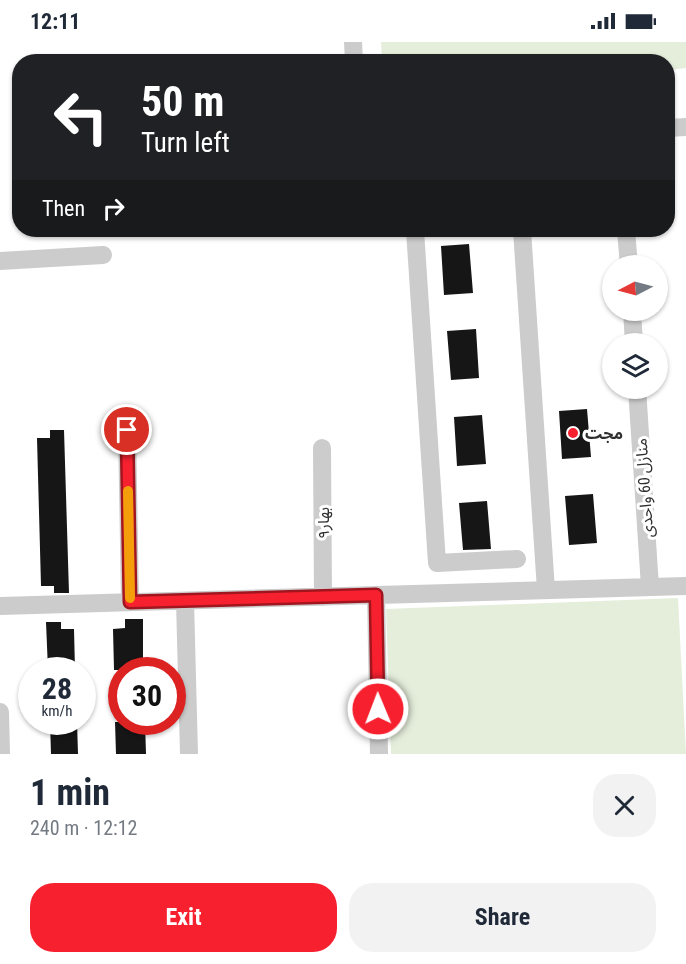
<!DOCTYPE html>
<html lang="en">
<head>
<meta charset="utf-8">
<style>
  :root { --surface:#fff; --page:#f2f2f3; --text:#1f2937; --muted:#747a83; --accent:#f7202f }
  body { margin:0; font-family:"Roboto Condensed","Noto Sans Arabic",sans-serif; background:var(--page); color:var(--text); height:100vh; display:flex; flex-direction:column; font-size:22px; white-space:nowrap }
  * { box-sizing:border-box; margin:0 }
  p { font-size:20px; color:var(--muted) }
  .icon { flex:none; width:33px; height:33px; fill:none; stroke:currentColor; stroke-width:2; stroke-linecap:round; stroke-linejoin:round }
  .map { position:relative; height:712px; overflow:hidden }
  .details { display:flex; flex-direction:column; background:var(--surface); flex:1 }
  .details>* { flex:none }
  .banner { position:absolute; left:12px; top:12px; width:663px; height:183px; border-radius:24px; box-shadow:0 2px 4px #0004; background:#202124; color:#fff; overflow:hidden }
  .needle { width:39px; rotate:264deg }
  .controls { position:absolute; left:602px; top:213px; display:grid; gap:12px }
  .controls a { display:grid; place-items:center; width:66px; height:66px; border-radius:50%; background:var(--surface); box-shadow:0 2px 4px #0004; font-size:30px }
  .speed { position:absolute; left:18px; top:615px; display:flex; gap:12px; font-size:30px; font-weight:700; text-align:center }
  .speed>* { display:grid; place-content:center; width:78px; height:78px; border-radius:50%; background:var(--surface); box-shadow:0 2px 4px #0004; line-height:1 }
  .speed small { font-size:15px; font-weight:400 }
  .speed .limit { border:9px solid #d22; background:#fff; color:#111 }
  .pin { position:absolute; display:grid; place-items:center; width:51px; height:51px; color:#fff; margin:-26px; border:3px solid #fff; border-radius:50%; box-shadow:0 2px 6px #0007 }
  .me { position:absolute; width:66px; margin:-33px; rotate:359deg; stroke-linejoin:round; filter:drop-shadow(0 0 4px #0008) }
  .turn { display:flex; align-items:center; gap:21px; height:126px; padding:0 30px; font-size:27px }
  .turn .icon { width:78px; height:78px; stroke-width:2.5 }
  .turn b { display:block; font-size:42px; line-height:51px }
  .then { display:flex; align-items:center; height:57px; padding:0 30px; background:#0003; gap:12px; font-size:22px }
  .round { display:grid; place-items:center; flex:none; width:63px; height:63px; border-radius:24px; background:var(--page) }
  .head { display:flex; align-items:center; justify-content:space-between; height:102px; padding:0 30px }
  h1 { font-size:36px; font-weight:700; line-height:45px }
  .primary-button { display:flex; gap:12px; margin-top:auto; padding:12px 30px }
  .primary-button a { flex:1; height:69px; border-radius:24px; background:var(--accent); color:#fff; font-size:24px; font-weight:700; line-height:69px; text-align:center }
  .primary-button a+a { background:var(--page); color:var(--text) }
  .status { display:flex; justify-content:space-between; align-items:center; height:42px; padding:0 30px; background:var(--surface); direction:ltr }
  .status svg { height:16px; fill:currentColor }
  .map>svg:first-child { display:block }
  .green { fill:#e5eedb }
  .building { fill:#161616 }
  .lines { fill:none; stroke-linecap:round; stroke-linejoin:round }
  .street { stroke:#ccc; stroke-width:18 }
  .route-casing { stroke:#a1151f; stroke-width:15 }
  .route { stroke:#f7202f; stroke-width:10 }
  .slow { stroke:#f59e0b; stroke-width:10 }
  .poi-dot { fill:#f7202f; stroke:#fff; stroke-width:2 }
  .labels { text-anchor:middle; stroke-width:6; stroke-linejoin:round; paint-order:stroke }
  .poi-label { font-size:16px; font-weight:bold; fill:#2f2f2f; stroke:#fff; text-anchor:start }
  .street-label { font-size:16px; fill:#2f2f2f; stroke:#fff }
</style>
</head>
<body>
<div class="status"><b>12:11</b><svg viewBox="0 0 49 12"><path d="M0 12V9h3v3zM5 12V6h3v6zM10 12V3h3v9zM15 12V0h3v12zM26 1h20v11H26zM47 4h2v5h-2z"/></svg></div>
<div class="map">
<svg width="686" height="712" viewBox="0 0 686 712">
  <rect width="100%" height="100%" fill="#fff"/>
  <path class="green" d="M381,0H686V26L668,28V20L382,19Z
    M678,556L686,712H391L386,567Z"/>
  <path class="building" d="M469,202L473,251L444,253L441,204Z
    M476,287L479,336L451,338L447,289Z
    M587,367L591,415L562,417L559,369Z
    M482,373L486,422L457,424L454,375Z
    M50,388H64L69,551H54V544H41L37,396H50Z
    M593,452L597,501L569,503L565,454Z
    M487,459L491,507L463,508L459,461Z
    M125,577H143V628H114L113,587L125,586Z
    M46,580H61V587H74L75,628H48Z
    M50,680H77L78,712H51Z
    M115,680H145L146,712H116Z"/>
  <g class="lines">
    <path class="street" d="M353,0L354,20
      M668,86L686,85
      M415,188L437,521L517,517
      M522,188L546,548
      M626,188L629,224
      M0,219L103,213
      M632,268L634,302
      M637,346L650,545
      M127,388L130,560
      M322,406L323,555
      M376,553L379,712
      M185,559L189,712
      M0,564L686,544
      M0,670L1,712"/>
  </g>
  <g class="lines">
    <g class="route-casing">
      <path id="route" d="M127,388L130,560L376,553L378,667"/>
    </g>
    <use href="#route" class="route"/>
    <path class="slow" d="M128,449L130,556"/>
  </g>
  <circle class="poi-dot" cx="573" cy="391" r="6"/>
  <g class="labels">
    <g class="poi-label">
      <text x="585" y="397">مجت</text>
    </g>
    <g class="street-label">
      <text transform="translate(644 446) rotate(-94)" y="6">منازل 60 واحدی</text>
      <text transform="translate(323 481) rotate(-90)" y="6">بهار۹</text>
    </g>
  </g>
</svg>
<div class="controls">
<a><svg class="needle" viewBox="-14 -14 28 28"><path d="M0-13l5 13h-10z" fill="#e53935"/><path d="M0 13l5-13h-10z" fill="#747a83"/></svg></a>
<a><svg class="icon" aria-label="layers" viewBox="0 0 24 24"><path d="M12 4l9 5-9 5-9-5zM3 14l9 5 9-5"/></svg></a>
</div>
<div class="speed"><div>28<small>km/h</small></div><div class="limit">30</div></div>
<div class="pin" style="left:127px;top:388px;background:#d93025"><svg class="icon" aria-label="arrive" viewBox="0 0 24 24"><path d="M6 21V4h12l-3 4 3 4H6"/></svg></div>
<svg class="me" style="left:378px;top:667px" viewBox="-20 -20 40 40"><circle r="17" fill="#f7202f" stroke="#fff" stroke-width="3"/><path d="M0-11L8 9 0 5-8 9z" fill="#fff"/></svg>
<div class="banner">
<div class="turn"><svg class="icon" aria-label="left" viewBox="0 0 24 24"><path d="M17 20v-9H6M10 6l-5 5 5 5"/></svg><div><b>50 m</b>Turn left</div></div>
<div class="then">Then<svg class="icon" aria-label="right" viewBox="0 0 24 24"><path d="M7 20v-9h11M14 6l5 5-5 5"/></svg></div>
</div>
</div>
<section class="details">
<div class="head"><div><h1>1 min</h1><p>240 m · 12:12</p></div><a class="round"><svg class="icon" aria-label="close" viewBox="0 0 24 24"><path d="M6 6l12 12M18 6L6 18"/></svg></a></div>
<div class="primary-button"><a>Exit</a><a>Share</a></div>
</section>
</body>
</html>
